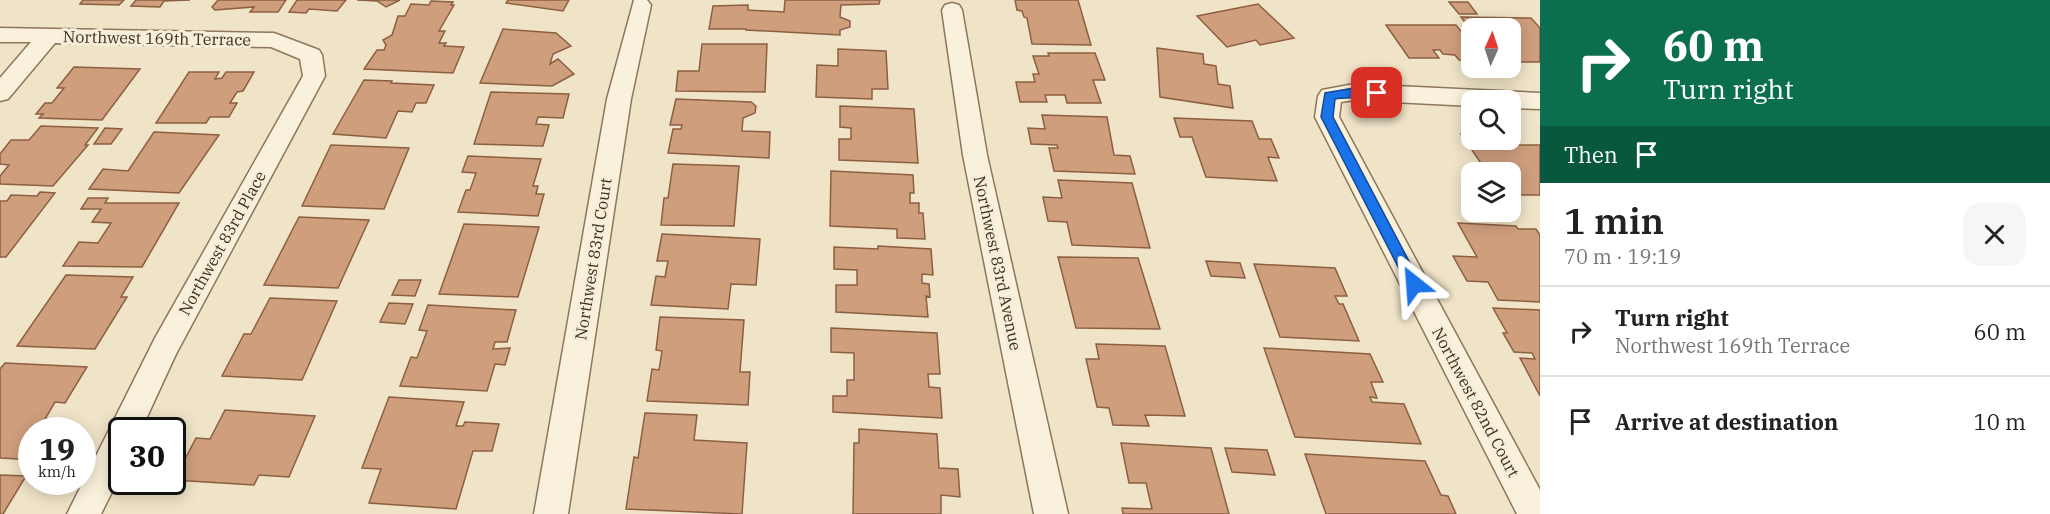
<!DOCTYPE html>
<html lang="en">
<head>
<meta charset="utf-8">
<style>
  :root { --surface:#fff; --page:#f6f6f6; --text:#222; --muted:#767676; --line:#e0e0e0 }
  body { margin:0; font-family:"IBM Plex Serif",serif; background:var(--page); color:var(--text); height:100vh; display:flex; flex-direction:column; font-size:22px; white-space:nowrap }
  * { box-sizing:border-box; margin:0 }
  p { font-size:20px; color:var(--muted) }
  .icon { flex:none; width:33px; height:33px; fill:none; stroke:currentColor; stroke-width:2; stroke-linecap:round; stroke-linejoin:round }
  .map { position:relative; flex:1; overflow:hidden }
  .sheet { display:flex; flex-direction:column; background:var(--surface); width:510px }
  .sheet>* { flex:none }
  .guide { background:#0b6e4f; color:#fff; overflow:hidden }
  .needle { width:39px; rotate:3deg }
  .buttons { position:absolute; left:1461px; top:18px; display:grid; gap:12px }
  .buttons a { display:grid; place-items:center; width:60px; height:60px; border-radius:12px; background:var(--surface); box-shadow:0 3px 15px #0003; font-size:30px }
  .speed { position:absolute; left:18px; top:417px; display:flex; gap:12px; font-size:30px; font-weight:700; text-align:center }
  .speed>* { display:grid; place-content:center; width:78px; height:78px; border-radius:50%; background:var(--surface); box-shadow:0 3px 15px #0003; line-height:1 }
  .speed small { font-size:15px; font-weight:400 }
  .speed .limit { border:3px solid #111; border-radius:9px; background:#fff; color:#111 }
  .pin { position:absolute; display:grid; place-items:center; width:51px; height:51px; color:#fff; margin:-26px; border-radius:12px; box-shadow:0 3px 9px #0006 }
  .me { position:absolute; width:66px; margin:-33px; rotate:332deg; stroke-linejoin:round; filter:drop-shadow(0 0 4px #0008) }
  .turn { display:flex; align-items:center; gap:21px; height:126px; padding:0 24px; font-size:27px }
  .turn .icon { width:78px; height:78px; stroke-width:2.5 }
  .turn b { display:block; font-size:42px; line-height:51px }
  .then { display:flex; align-items:center; height:57px; padding:0 24px; background:#0003; gap:12px; font-size:22px }
  .round { display:grid; place-items:center; flex:none; width:63px; height:63px; border-radius:18px; background:var(--page) }
  .summary { display:flex; align-items:center; justify-content:space-between; height:102px; padding:0 24px }
  h1 { font-size:36px; font-weight:600; line-height:45px }
  ul { padding:0; list-style:none }
  li { display:flex; align-items:center; gap:18px; height:90px; padding:0 24px; border-top:2px solid var(--line) }
  li div { flex:1 }
  li b { display:block; font-size:22px }
  li em { font-style:normal }
  main { display:flex; flex:1; min-height:0 }
  .map>svg:first-child { display:block }
  .building { fill:#cf9f7d; stroke:#8d5f41; stroke-width:1.5 }
  .lines { fill:none; stroke-linecap:round; stroke-linejoin:round }
  .street-casing { stroke:#8d765c; stroke-width:3 }
  .street { fill:#faf1dc; fill-rule:evenodd }
  .route { fill:#1a73e8; stroke:#114b97; stroke-width:1.5 }
  .labels { text-anchor:middle; stroke-width:6; stroke-linejoin:round; paint-order:stroke }
  .street-label { font-size:16px; fill:#3d2e20; stroke:#f7eed8 }
</style>
</head>
<body>
<main>
<div class="map">
<svg width="1540" height="514" viewBox="0 0 1540 514">
  <rect width="100%" height="100%" fill="#f0e4c8"/>
  <path class="building" d="M83,0H124L119,5L80,4Z
    M136,0H190L164,1L160,7L131,6Z
    M218,0H286L278,12H250L254,7L215,10L212,7Z
    M297,0H346L337,11L309,9L306,13L289,12Z
    M357,0H400L386,7L377,1Z
    M508,0H569L563,11L506,3Z
    M785,0H880L879,4L841,5L840,17L850,21V27L840,30V35L746,30V29H709L713,6L748,5V10L784,12Z
    M1015,0H1078L1091,45L1032,44L1027,18L1024,17L1022,11L1017,10Z
    M431,1L453,2L451,5H454L439,31H445L439,43H446L444,46L464,47L453,73L364,69L377,50H384L386,45L383,40L392,35L398,16H405L411,4L429,5Z
    M1449,2H1468L1477,14H1459Z
    M1258,4L1294,38L1260,45L1256,40L1227,47L1197,16Z
    M1461,17L1531,18L1540,28V62H1510V28H1472V31Z
    M1386,25H1456L1472,45V60H1459L1455,55L1443,54L1440,50H1433L1439,58H1409Z
    M503,29L556,33L571,46L553,54L550,64L558,59L574,74L552,86L480,83Z
    M702,44H767L765,92L676,91L678,71H699Z
    M1157,48L1203,54L1204,64L1216,66L1218,84L1230,86L1233,108L1160,97Z
    M838,49L886,51L888,89H872V99L816,97L817,65L838,66Z
    M1048,53H1095L1105,80H1093L1101,103H1067L1065,95H1045L1047,102H1020L1016,82H1035L1033,74H1039L1033,56H1049Z
    M74,67L140,69L102,120L39,118L43,114H36L45,103H52L64,88H57Z
    M189,72H219L215,79L222,78L226,72H254L243,91L237,92L230,103H237L229,117H210L206,123H156Z
    M364,80L392,81L391,83L434,85L426,103H416L412,112L398,111L386,138L333,134Z
    M491,92L569,94L563,118L538,117L536,124L549,125L543,146L474,144Z
    M676,99L751,102L756,106L755,113L743,118L742,131L770,132L769,158L668,153L673,129H681L682,125H670Z
    M840,106L914,109L918,163L839,160V139H851V128L840,127Z
    M1042,115L1107,117L1114,155L1130,156L1135,174L1054,171L1049,148H1058L1057,145L1031,144L1028,128L1045,129Z
    M1174,118L1252,121L1259,139H1271L1279,158L1268,157L1277,181L1206,177L1192,137H1180Z
    M41,126L98,128L85,145H88L53,186L0,184V176L9,165L0,164V154L11,140H29Z
    M105,128L122,129L111,144H94Z
    M154,132L219,135L179,193L89,189L103,169L128,171Z
    M1461,134H1472V140L1509,141L1512,145H1540V195H1510V172H1487Z
    M331,145L409,148L384,209L302,206Z
    M468,156L541,159L533,186H538L536,194H544L538,216L458,212L466,190H470L476,173L462,172Z
    M673,164L739,166L734,226L661,225L664,198H668Z
    M831,171L913,175L914,193H910V203H919V213H923L925,239L897,238V229L830,226Z
    M1058,180L1132,183L1150,248L1072,245L1067,222L1048,221L1043,197L1062,198Z
    M40,192L55,193L6,257H0V201H7L11,195L37,196Z
    M88,198H108L105,203H179L142,267L63,266L79,242L98,243L111,223L92,222L101,209H81Z
    M299,217L369,220L338,288L264,285Z
    M1458,223L1516,226L1518,229H1536L1540,235V302L1498,300L1488,282L1467,281L1453,256L1477,257Z
    M464,224L539,227L518,297L439,294Z
    M662,234L760,239L756,285L731,284L728,309L651,305L656,276L665,277L668,261H657Z
    M878,246L931,249L933,275L922,274V283L929,284L930,297L926,296L928,317L836,312V285H857V270L834,269V247L878,249Z
    M1058,257L1138,258L1160,329L1076,328Z
    M1206,261L1240,263L1245,278L1211,276Z
    M1254,264L1335,268L1347,296H1335L1339,304H1343L1359,341L1280,337Z
    M66,275L133,277L121,297H127L95,349L17,346Z
    M399,280H421L415,296L392,295Z
    M270,298L337,301L302,380L222,376L244,334H251Z
    M389,303L413,304L405,324L380,322Z
    M428,305L516,310L507,342H495L493,349L510,348L505,365L495,364L487,391L400,386L411,357L417,358L427,331L419,330Z
    M1493,308L1540,310V396L1520,358L1535,359L1532,353L1514,352L1503,333H1507Z
    M660,317L744,320L740,372H750L748,405L647,401L652,369L659,370L662,351L656,350Z
    M831,328L937,333L940,374H928L929,387L940,388L942,418L833,412V396H847V380H854V353L831,352Z
    M1096,344L1165,346L1185,416L1145,415L1149,426L1113,425L1109,408L1097,407L1086,359H1099Z
    M1264,348L1370,354L1383,382H1371L1377,398L1370,397L1372,402L1404,404L1421,444L1295,437Z
    M5,363L87,367L65,403L55,402L45,419H58L51,430H32V442L19,459L0,458V369Z
    M389,397L464,402L456,426H463L465,422L499,424L492,451H473L456,509L369,503L381,469L362,468Z
    M225,410L315,416L289,477L259,475L254,485L174,480L196,438L210,439Z
    M645,413L697,415L694,440L747,443L742,514L626,509L634,457L638,458Z
    M859,429L937,434L939,468L958,469L960,497L941,495V514H853L854,443H859Z
    M1121,443L1211,448L1229,514H1123L1122,508L1152,509L1146,483H1129Z
    M1225,448L1267,450L1275,475L1232,472Z
    M1305,454L1425,461L1441,495L1448,496L1456,514H1326Z
    M0,475L26,476L3,514H0Z"/>
  <g class="lines">
    <g class="street-casing">
      <path id="street" d="M634,0H647L651,5L631,99L568,514H534L607,99Z
        M952,3L959,5L962,10L987,155L1068,514H1034L963,155L942,10L945,5Z
        M0,28L274,33L319,50L322,55L325,76L176,354L141,430H122V472L101,514H67L155,338L303,76L300,59L271,47L55,43L8,99L0,101V78L31,42H0Z
        M1354,84L1540,93V109L1510,108V100H1472V106L1354,100L1341,102L1339,117L1540,490V514H1517L1315,117L1318,96L1322,90Z"/>
    </g>
    <use href="#street" class="street"/>
  </g>
  <path class="route" d="M1354,88L1377,89L1383,93C1377,99 1346,97 1335,99L1333,117L1421,284L1419,288H1409L1321,117L1325,93Z"/>
  <g class="labels">
    <g class="street-label">
      <text transform="translate(157 38) rotate(1)" y="6">Northwest 169th Terrace</text>
      <text transform="translate(222 243) rotate(-61)" y="6">Northwest 83rd Place</text>
      <text transform="translate(593 259) rotate(-81)" y="6">Northwest 83rd Court</text>
      <text transform="translate(998 263) rotate(78)" y="6">Northwest 83rd Avenue</text>
      <text transform="translate(1476 402) rotate(62)" y="6">Northwest 82nd Court</text>
    </g>
  </g>
</svg>
<div class="buttons">
<a><svg class="needle" viewBox="-14 -14 28 28"><path d="M0-13l5 13h-10z" fill="#e53935"/><path d="M0 13l5-13h-10z" fill="#767676"/></svg></a>
<a><svg class="icon" aria-label="search" viewBox="0 0 24 24"><circle cx="10" cy="10" r="6"/><path d="M15 15l6 6"/></svg></a>
<a><svg class="icon" aria-label="layers" viewBox="0 0 24 24"><path d="M12 4l9 5-9 5-9-5zM3 14l9 5 9-5"/></svg></a>
</div>
<div class="speed"><div>19<small>km/h</small></div><div class="limit">30</div></div>
<div class="pin" style="left:1377px;top:93px;background:#d93025"><svg class="icon" aria-label="arrive" viewBox="0 0 24 24"><path d="M6 21V4h12l-3 4 3 4H6"/></svg></div>
<svg class="me" style="left:1414px;top:284px" viewBox="-20 -20 40 40"><path d="M0-17L14 15 0 8-14 15z" fill="#1a73e8" stroke="#fff" stroke-width="4"/></svg>
</div>
<section class="sheet">
<div class="guide">
<div class="turn"><svg class="icon" aria-label="right" viewBox="0 0 24 24"><path d="M7 20v-9h11M14 6l5 5-5 5"/></svg><div><b>60 m</b>Turn right</div></div>
<div class="then">Then<svg class="icon" aria-label="arrive" viewBox="0 0 24 24"><path d="M6 21V4h12l-3 4 3 4H6"/></svg></div>
</div>
<div class="summary"><div><h1>1 min</h1><p>70 m · 19:19</p></div><a class="round"><svg class="icon" aria-label="close" viewBox="0 0 24 24"><path d="M6 6l12 12M18 6L6 18"/></svg></a></div>
<ul>
<li><svg class="icon" aria-label="right" viewBox="0 0 24 24"><path d="M7 20v-9h11M14 6l5 5-5 5"/></svg><div><b>Turn right</b><p>Northwest 169th Terrace</p></div><em>60 m</em></li>
<li><svg class="icon" aria-label="arrive" viewBox="0 0 24 24"><path d="M6 21V4h12l-3 4 3 4H6"/></svg><div><b>Arrive at destination</b></div><em>10 m</em></li>
</ul>
</section>
</main>
</body>
</html>
